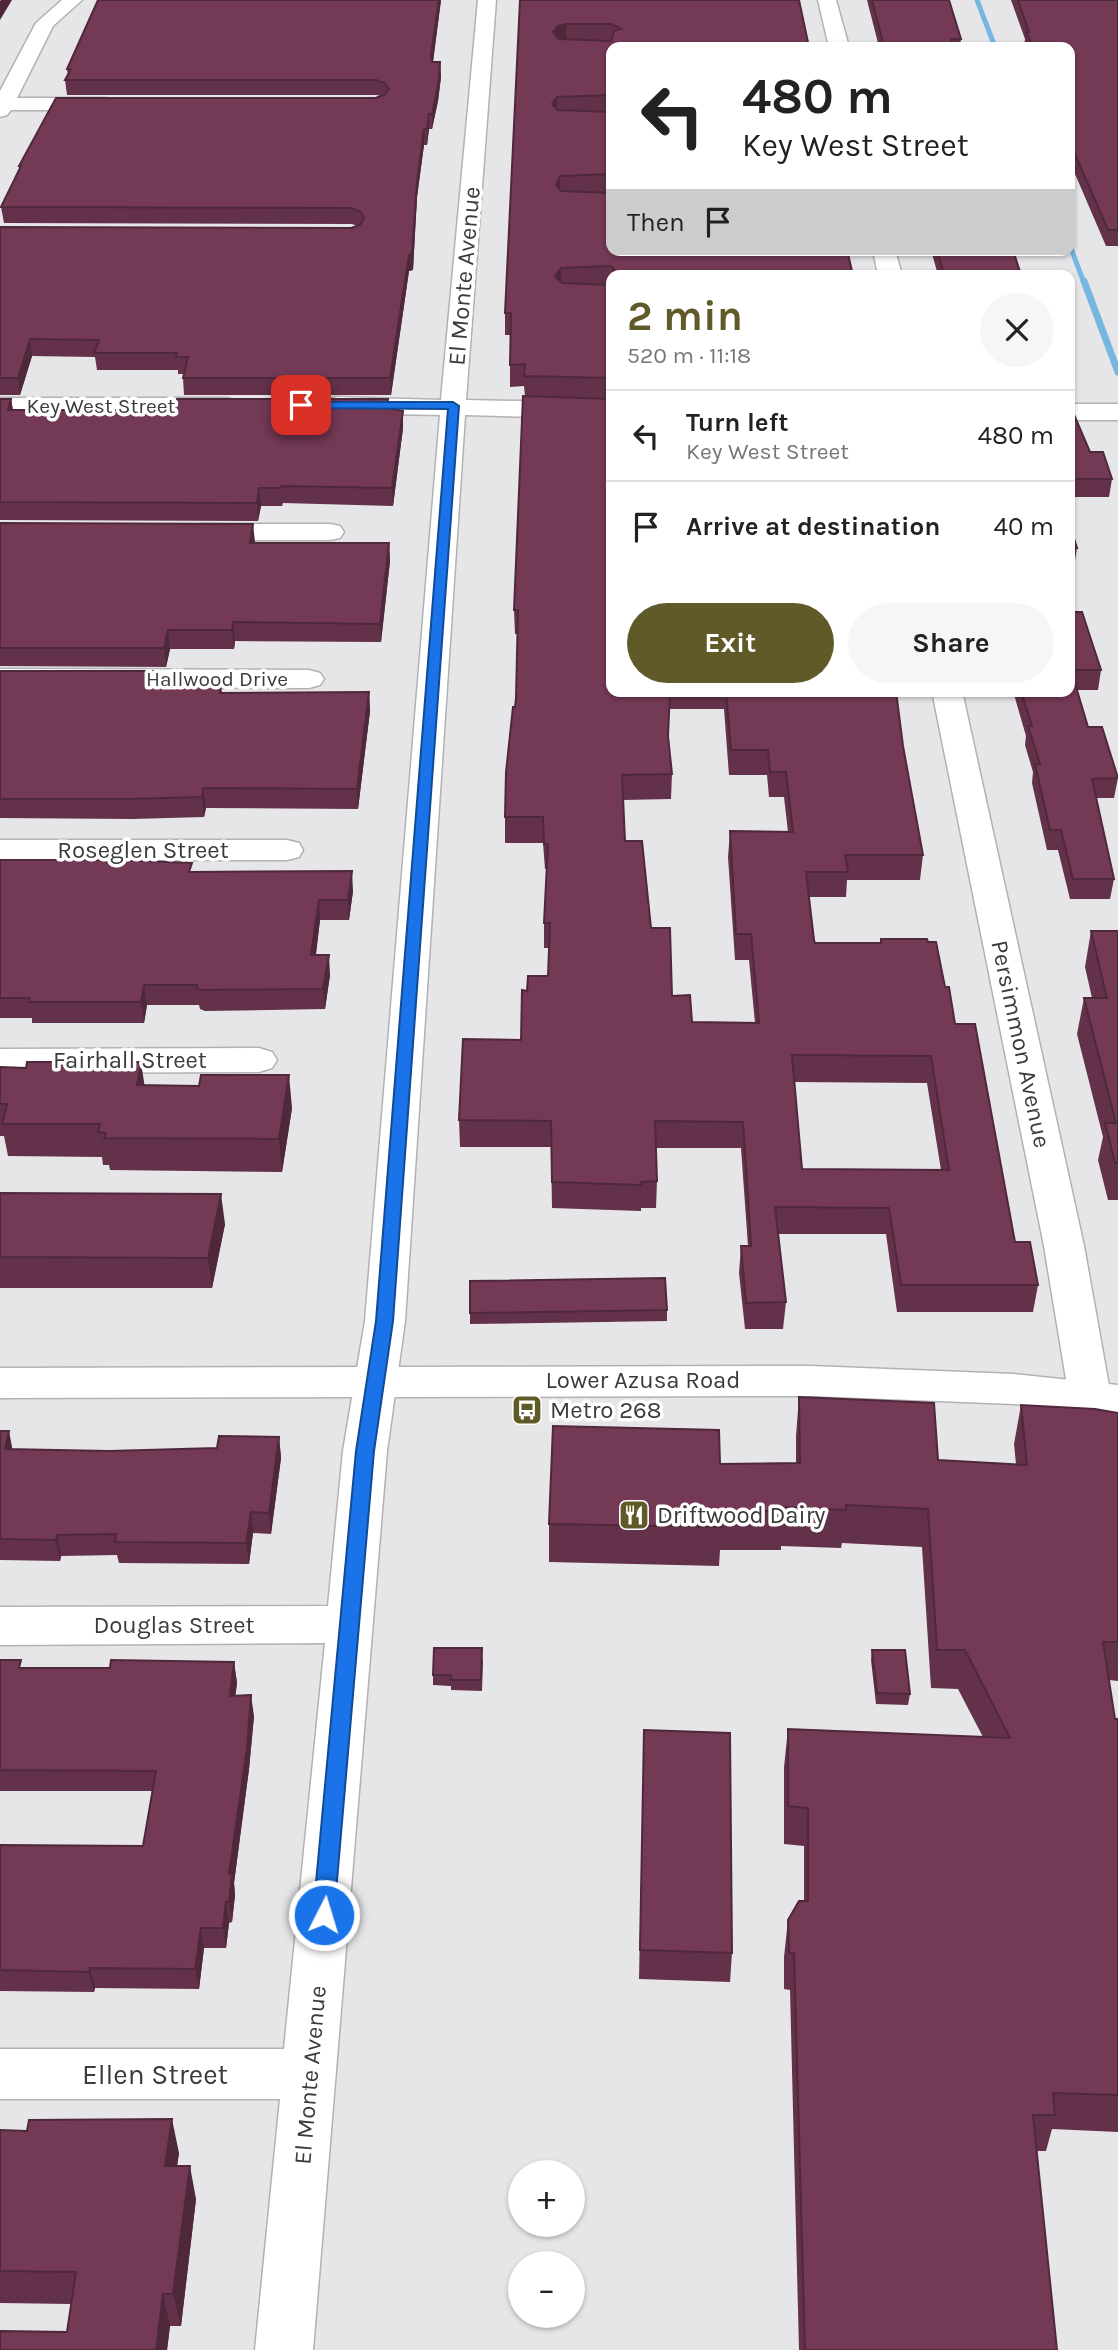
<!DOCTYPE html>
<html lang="en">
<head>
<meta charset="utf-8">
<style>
  :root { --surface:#fff; --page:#f6f6f6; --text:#222; --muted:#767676; --line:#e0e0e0; --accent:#5f5a27 }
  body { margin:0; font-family:Karla,sans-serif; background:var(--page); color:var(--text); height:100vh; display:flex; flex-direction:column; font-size:26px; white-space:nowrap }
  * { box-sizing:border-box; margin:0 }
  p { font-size:23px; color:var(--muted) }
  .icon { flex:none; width:38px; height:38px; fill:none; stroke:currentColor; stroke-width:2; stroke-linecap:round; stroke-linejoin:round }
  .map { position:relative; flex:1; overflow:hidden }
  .details { position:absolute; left:606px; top:270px; width:469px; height:427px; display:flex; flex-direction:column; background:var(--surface); border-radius:14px; box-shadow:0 2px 5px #0004 }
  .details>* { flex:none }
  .top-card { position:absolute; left:606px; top:42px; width:469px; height:214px; border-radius:14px; box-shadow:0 2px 5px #0004; background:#fff; color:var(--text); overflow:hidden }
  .fabs { position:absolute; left:508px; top:2160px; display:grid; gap:14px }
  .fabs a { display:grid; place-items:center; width:77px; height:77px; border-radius:50%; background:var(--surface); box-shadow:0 2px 5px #0004; font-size:35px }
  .pin { position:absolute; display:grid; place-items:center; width:60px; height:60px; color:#fff; margin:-30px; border-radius:14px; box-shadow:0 4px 10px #0006 }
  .me { position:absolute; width:77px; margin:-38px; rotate:5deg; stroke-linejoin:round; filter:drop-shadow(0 0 5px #0008) }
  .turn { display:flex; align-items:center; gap:24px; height:147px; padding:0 21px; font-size:32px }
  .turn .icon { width:91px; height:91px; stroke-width:2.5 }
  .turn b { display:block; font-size:49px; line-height:60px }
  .then { display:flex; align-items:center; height:66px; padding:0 21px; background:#0003; gap:14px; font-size:26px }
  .round { display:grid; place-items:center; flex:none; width:74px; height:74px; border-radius:37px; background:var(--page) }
  .overview { display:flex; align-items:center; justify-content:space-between; height:119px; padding:0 21px }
  h1 { font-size:42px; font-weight:700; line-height:52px; color:var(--accent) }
  .action { display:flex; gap:14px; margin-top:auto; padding:14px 21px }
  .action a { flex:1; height:80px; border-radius:42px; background:var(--accent); color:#fff; font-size:28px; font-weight:700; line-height:80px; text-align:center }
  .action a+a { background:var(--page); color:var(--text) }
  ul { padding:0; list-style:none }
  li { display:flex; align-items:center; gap:21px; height:91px; padding:0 21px; border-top:2px solid var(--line) }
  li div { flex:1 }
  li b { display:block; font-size:26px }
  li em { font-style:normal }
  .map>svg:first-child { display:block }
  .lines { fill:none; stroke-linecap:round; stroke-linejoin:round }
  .stream-far1 { stroke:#76b7e0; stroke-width:5 }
  .stream { stroke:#76b7e0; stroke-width:7 }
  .minor-casing { stroke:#b2b2b4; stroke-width:3 }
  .major-casing { stroke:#b2b2b4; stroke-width:3 }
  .minor { fill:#fff; fill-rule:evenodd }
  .major { fill:#fff; fill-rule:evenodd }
  .wall { fill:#633149; fill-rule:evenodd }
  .shaded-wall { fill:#50283c }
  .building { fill:#733955; stroke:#50283c; stroke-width:2; fill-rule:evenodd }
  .route { fill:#1a73e8; stroke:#114b97; stroke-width:2 }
  .labels { text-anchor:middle; stroke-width:7; stroke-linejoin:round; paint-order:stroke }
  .far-street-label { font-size:21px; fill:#3b3b3c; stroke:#fff }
  .street-label { font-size:24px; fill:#3b3b3c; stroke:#fff }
  .poi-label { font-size:24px; fill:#3b3b3c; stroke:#fff; text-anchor:start }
  .near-street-label { font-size:28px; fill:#3b3b3c; stroke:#fff }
</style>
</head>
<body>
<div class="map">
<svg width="1118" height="2350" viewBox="0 0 1118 2350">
  <rect width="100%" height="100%" fill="#e6e6e9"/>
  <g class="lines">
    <path class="stream-far1" d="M977,0L995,47
      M1069,243L1084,283"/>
    <path class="stream" d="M1084,281L1118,372"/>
    <g class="minor-casing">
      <path id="minor" d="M62,0H82L53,26L17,98H106L113,100L116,104L113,108L106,110H11L7,115L0,117V91L36,23Z
        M478,0H496L466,400L611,403V419L465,415L405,1321L387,1451L313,2350H255L280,2099H0V2049H284L325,1643L0,1645V1607L328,1606L343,1451L365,1321L440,415L336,413L327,410L323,405L327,400L336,397L441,400Z
        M818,0H836L849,47H829Z
        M873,250H895L902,275H878Z
        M0,398H227L236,401L240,406L236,411L227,414H0Z
        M1069,404H1118V420H1069Z
        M202,524H330L340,526L344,532L340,538L330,540H202L192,538L188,532L192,526Z
        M0,669L309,670L320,673L324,679L320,685L309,688L0,687Z
        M932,691H962L1084,1246L1111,1397L1105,1408L1090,1413L1075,1408L1069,1397L1044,1246Z
        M0,840H287L299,843L303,850L299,857L287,860H0Z
        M259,1048L272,1052L277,1060L272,1068L259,1072L0,1073V1049Z"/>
    </g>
    <g class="major-casing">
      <path id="major" d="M811,1366L1014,1374L1118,1385V1417L1014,1404L811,1396L0,1398V1368Z"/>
    </g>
    <use href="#minor" class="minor"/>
    <use href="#major" class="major"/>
  </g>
  <path class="wall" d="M98,0H441L433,62H440L441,77L438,101L432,129H429L427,145H424L417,197L413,270L409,271L391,395H184L183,378L184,374H178V370H97L95,357L32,356L20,395H0V227L351,228L357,226L352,224L4,223L1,207L19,170V166L380,96L377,95H67L65,80L68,76L67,69Z
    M520,0H799L611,47V250H848L853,275H611V691H896L903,746L923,855L920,880H847L846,897H809L815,943H880L881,939L928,942L945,987L1015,1242L1038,1285L1033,1312H897L886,1234H778L786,1302L783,1329H745L739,1273L741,1246H748L741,1148H656L657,1181L656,1208H641V1211L552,1208L551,1147H460L459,1120L521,1040L527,991L548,976L549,948H544V923L547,869H545L543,843H505V817L516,698L518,634H515L514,610L525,396L524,386L510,387V335H505V313ZM669,709H724L729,775H767L769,797H784L788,832L730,831L728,857L735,960H749L755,1023L692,1022L672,996L625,841L623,800L671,799L672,774L668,736ZM794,1082L927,1083L941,1170L802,1169Z
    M867,0H949L961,39L960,47H879Z
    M1011,0H1118V246H1106L1069,160V47H1024L1025,39Z
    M931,250H1013L1021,275H938Z
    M0,399H11L13,410H175L388,408L403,428L393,506L283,503L282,506H261L258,521L0,520Z
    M1069,403L1090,452L1112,479L1109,497H1069Z
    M0,523L254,543H389L390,561L381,642L235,641L234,649H170L166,667L0,666Z
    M1069,523L1077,548L1074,567H1069Z
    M1069,612L1101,670L1098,690H1077L1088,727L1118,778L1114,798H1096L1114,879L1110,899H1070L1058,850H1047L1032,783L1033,772L1025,745L1026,736L1013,691H1069Z
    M0,671H159L160,685H221L222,693L369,692L370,711L358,809L206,808L204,817L132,819L0,818Z
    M0,860L193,872L353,891L349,920H320L316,955L330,975L325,1009L205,1011L200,1009L199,1005H147L144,1023H32V1018H0Z
    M1091,931H1118V1200H1108L1098,1160L1103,1137L1077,1034L1084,998H1092L1085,967Z
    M0,1067L145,1086L292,1108L282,1172L110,1170L109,1165H103L102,1157L8,1156L4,1136H0Z
    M0,1193L225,1224L212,1288H0Z
    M470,1281L667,1310V1321L470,1324Z
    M799,1397L938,1460L1016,1464L1014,1444L1021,1405L1118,1413V1681L1109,1680L1115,1719H1118V2132L1052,2129L1046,2151H1037L1057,2350H799L790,1990L784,1989V1957L788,1920L804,1901V1846L784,1844V1767L788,1729L983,1737L958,1689L931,1688L922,1547L842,1543L841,1548L781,1546V1550H720L719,1566L549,1562V1524L796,1463V1436Z
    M0,1431L12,1449L109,1451L217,1448L279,1437L281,1458L271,1534L253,1533L249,1564L119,1563L117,1555L61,1556L60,1561L0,1560Z
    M872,1650L910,1694L908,1705L876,1704L871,1660Z
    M483,1659L482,1691L451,1690V1686L433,1685V1675Z
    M0,1660L23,1668H110L234,1662L237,1683L235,1696L254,1716L249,1769L234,1883L235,1895L232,1922L229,1923L226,1948H204L199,1989L95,1988L94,1992L0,1991V1845L143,1846L152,1791H0Z
    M644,1730L732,1953L730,1982L639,1979Z
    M0,2130L179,2153L177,2166L196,2199L181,2326H170L167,2350H0L67,2332L71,2304L0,2303Z"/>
  <path class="shaded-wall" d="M1,0H12L0,20V1Z
    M439,0H441L432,69L431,55Z
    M566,24V42L558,44L553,32L558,26Z
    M440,62L441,77L438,101L432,129V114Z
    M557,97V116L552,104Z
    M429,114V129L427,145V129Z
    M424,129V145L417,197L413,270L409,271L391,395L390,378Z
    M560,176V196L556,185Z
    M561,268V289L555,276Z
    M30,339L32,356L20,395L18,378Z
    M11,399L14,417L8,410Z
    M403,411V428L393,506L392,488Z
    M259,488L261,506L258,521L257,503Z
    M253,524L255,542L250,543Z
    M389,543L390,561L381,642L380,624Z
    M233,622L235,641L234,649L232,630Z
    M168,630L170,649L166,667L164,648Z
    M159,671L161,690L156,685Z
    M369,692L370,711L358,809L357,789Z
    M203,788L206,808L204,817L202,797Z
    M352,871L353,891L349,920L348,900Z
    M319,900L320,920L313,975L311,955Z
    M329,955L330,975L325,1009L323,989Z
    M144,985L147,1005L144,1023L141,1002Z
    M141,1062L146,1095L137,1085Z
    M289,1075L292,1108L282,1172L279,1139Z
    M221,1194L225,1224L212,1288L208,1258Z
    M9,1431L13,1452L5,1449Z
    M279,1437L281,1458L271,1534L269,1513Z
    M251,1512L253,1533L249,1564L246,1543Z
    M57,1535L61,1556L60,1561L56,1540Z
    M234,1662L237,1683L233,1716L230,1696Z
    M251,1695L254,1716L249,1769L234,1883L235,1895L232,1922L229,1902V1874Z
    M226,1902L229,1923L226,1948L223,1928Z
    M201,1928L204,1948L199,1989L195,1969Z
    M90,1968L95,1988L94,1992L89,1972Z
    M172,2119L179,2153L172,2199L165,2166Z
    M190,2166L196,2199L181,2326L173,2294Z
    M163,2294L170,2326L167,2350H156Z"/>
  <path class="building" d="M98,0H439L431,55L432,62H440L438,86L432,114H429L427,129H424L417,182L412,254L409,255L390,378H183L188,357H176L177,353H94L99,340L30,339L18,378H0V227L351,228L360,225L364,219L361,212L351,208L1,207L21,166H19L56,98H376L384,95L389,89L385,83L376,80H65L71,69H67Z
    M520,0H799L809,47H611V95L557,97L552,104L558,110L611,112V174L560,176L556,185L561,191L611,193V250H847L853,275H614V269L611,266L561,268L555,276L562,283L611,285V378L524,376L525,364L510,365L511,313H505ZM566,24H612L621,29L614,31L611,41L559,39L553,32L558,26Z
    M872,0H949L961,39H951L953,47H884Z
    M1018,0H1118V230H1108L1071,145H1074L1069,132V47H1033L1026,32H1029Z
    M937,250H1013L1021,275H944Z
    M523,396L611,399V691H670L668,736L672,774L622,775L625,841H642L651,928H670L672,996L690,995L692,1022L759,1023L751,934H736L730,831L793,832L786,772H770L768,750H731L726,691H896L903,746L923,855H845L848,872H806L814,940L815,943H881V939H927L928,942H936L945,987H949L955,1024H975L1015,1242H1030L1038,1285H901L889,1208L775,1207L786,1302L746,1303L741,1246H751L743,1122L655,1121L657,1181L641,1182V1185L552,1182L551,1121L459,1120L463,1039L521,1040L522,990L527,991L528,976H548L550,923H544L548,844H544L543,817H505L506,772L513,707H515L516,698L518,610H514ZM792,1055L931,1056L949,1170L802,1169Z
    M0,399H11L8,410H175L177,399H388L387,408L403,411L392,488L282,486L281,488H259L257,503L0,502Z
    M1069,403L1090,452H1103L1112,479H1069Z
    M0,523L253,524L250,543H389L380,624L233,622L232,630H168L164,648H0Z
    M1069,523L1077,548H1069Z
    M1069,612H1082L1101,670H1071L1088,727H1102L1118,778L1092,779L1114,879H1073L1061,830H1050L1035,764H1040L1028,726H1032L1021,691H1069Z
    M0,671H159L156,685H221L220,693L369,692L357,789L203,788L202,797L129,799H0Z
    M0,860H116L192,863L189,872L352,871L348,900H319L311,955H329L323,989L203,990L197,989V985H144L141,1002H29L30,998H0Z
    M1091,931H1118V1163H1115L1105,1123H1116L1084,998H1107Z
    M27,1062H141L137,1085L199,1086L201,1075H289L279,1139L104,1138L106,1133L98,1132L100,1124H2L7,1104H0V1067L26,1068Z
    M0,1193L221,1194L208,1258L0,1257Z
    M665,1278L667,1310L470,1313V1281Z
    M799,1397L934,1403L938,1460L1027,1465L1021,1405L1095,1409L1118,1413V1642H1103L1115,1719H1118V2095L1053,2093L1055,2115H1033L1057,2350H805L794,1953H789L788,1920L799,1901H808V1808L788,1806V1729L1010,1738L965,1650H937L928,1509L846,1505V1510L784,1507L785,1511H721L722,1527L549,1524L553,1426L719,1430L720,1464L800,1463Z
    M0,1431H9L5,1449L109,1451L217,1448L219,1436L279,1437L269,1513L251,1512L246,1543L115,1542L116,1534L57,1535L56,1540L0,1539Z
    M434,1648H482L481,1680H451V1675H433Z
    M872,1650H905L910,1694L877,1693Z
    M0,1660H21L19,1668H110L111,1660L234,1662L230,1696L251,1695L247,1748L229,1874H232L229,1902H226L223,1928H201L195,1969L90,1968L89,1972L0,1970V1845L143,1846L156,1771L0,1770Z
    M644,1730L730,1733L732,1953L640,1950Z
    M172,2119L165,2166H190L173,2294H163L156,2350H0V2331L67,2332L76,2272L0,2271V2130L27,2131L29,2120Z"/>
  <path class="route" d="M301,402H453L459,406L393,1321L374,1451L334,1915L331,1922L324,1925L316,1922L313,1915L356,1451L376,1321L448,409L297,408V403Z"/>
  <defs>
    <g id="bus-square" transform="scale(1.575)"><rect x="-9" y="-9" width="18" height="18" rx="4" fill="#5f5a27" stroke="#fff"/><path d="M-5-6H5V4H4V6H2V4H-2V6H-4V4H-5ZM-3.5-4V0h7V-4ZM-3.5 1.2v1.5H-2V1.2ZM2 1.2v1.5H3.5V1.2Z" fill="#fff"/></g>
    <g id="restaurant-square" transform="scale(1.575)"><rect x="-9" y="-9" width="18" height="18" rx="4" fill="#5f5a27" stroke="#fff"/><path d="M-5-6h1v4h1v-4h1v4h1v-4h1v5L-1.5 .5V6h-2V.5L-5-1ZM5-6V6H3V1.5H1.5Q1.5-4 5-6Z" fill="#fff"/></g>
  </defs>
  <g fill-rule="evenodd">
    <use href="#bus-square" x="527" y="1410"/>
    <use href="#restaurant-square" x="634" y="1515"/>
  </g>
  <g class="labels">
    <g class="far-street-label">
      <text x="101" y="413">Key West Street</text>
      <text x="217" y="686">Hallwood Drive</text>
    </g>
    <g class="street-label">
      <text transform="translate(464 276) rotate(-85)" y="8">El Monte Avenue</text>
      <text x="143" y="858">Roseglen Street</text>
      <text transform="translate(1021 1044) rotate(78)" y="8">Persimmon Avenue</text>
      <text x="130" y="1068">Fairhall Street</text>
      <text x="643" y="1388">Lower Azusa Road</text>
      <text x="174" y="1633">Douglas Street</text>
      <text transform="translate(310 2075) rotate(-85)" y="8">El Monte Avenue</text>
    </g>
    <g class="poi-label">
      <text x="550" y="1418">Metro 268</text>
      <text x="657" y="1523">Driftwood Dairy</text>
    </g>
    <g class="near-street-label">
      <text x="155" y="2084">Ellen Street</text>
    </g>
  </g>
</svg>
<div class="fabs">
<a>+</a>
<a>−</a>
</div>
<div class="pin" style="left:301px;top:405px;background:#d93025"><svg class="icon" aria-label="arrive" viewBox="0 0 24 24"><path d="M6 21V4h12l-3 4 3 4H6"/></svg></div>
<svg class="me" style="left:324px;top:1915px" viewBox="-20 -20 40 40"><circle r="17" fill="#1a73e8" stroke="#fff" stroke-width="3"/><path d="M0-11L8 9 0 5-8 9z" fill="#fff"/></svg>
<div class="top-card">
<div class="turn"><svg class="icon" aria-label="left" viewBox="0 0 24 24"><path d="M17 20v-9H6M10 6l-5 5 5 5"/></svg><div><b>480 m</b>Key West Street</div></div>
<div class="then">Then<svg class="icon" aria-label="arrive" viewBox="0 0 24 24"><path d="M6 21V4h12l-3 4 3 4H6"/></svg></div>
</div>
<section class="details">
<div class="overview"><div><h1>2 min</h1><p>520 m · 11:18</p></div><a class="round"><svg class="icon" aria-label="close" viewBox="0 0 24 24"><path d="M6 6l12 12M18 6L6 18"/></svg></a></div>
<ul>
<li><svg class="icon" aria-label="left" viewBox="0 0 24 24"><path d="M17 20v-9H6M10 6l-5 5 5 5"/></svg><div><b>Turn left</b><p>Key West Street</p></div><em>480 m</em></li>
<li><svg class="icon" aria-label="arrive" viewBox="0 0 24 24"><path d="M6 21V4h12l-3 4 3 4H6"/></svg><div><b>Arrive at destination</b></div><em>40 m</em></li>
</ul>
<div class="action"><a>Exit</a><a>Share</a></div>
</section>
</div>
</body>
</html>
